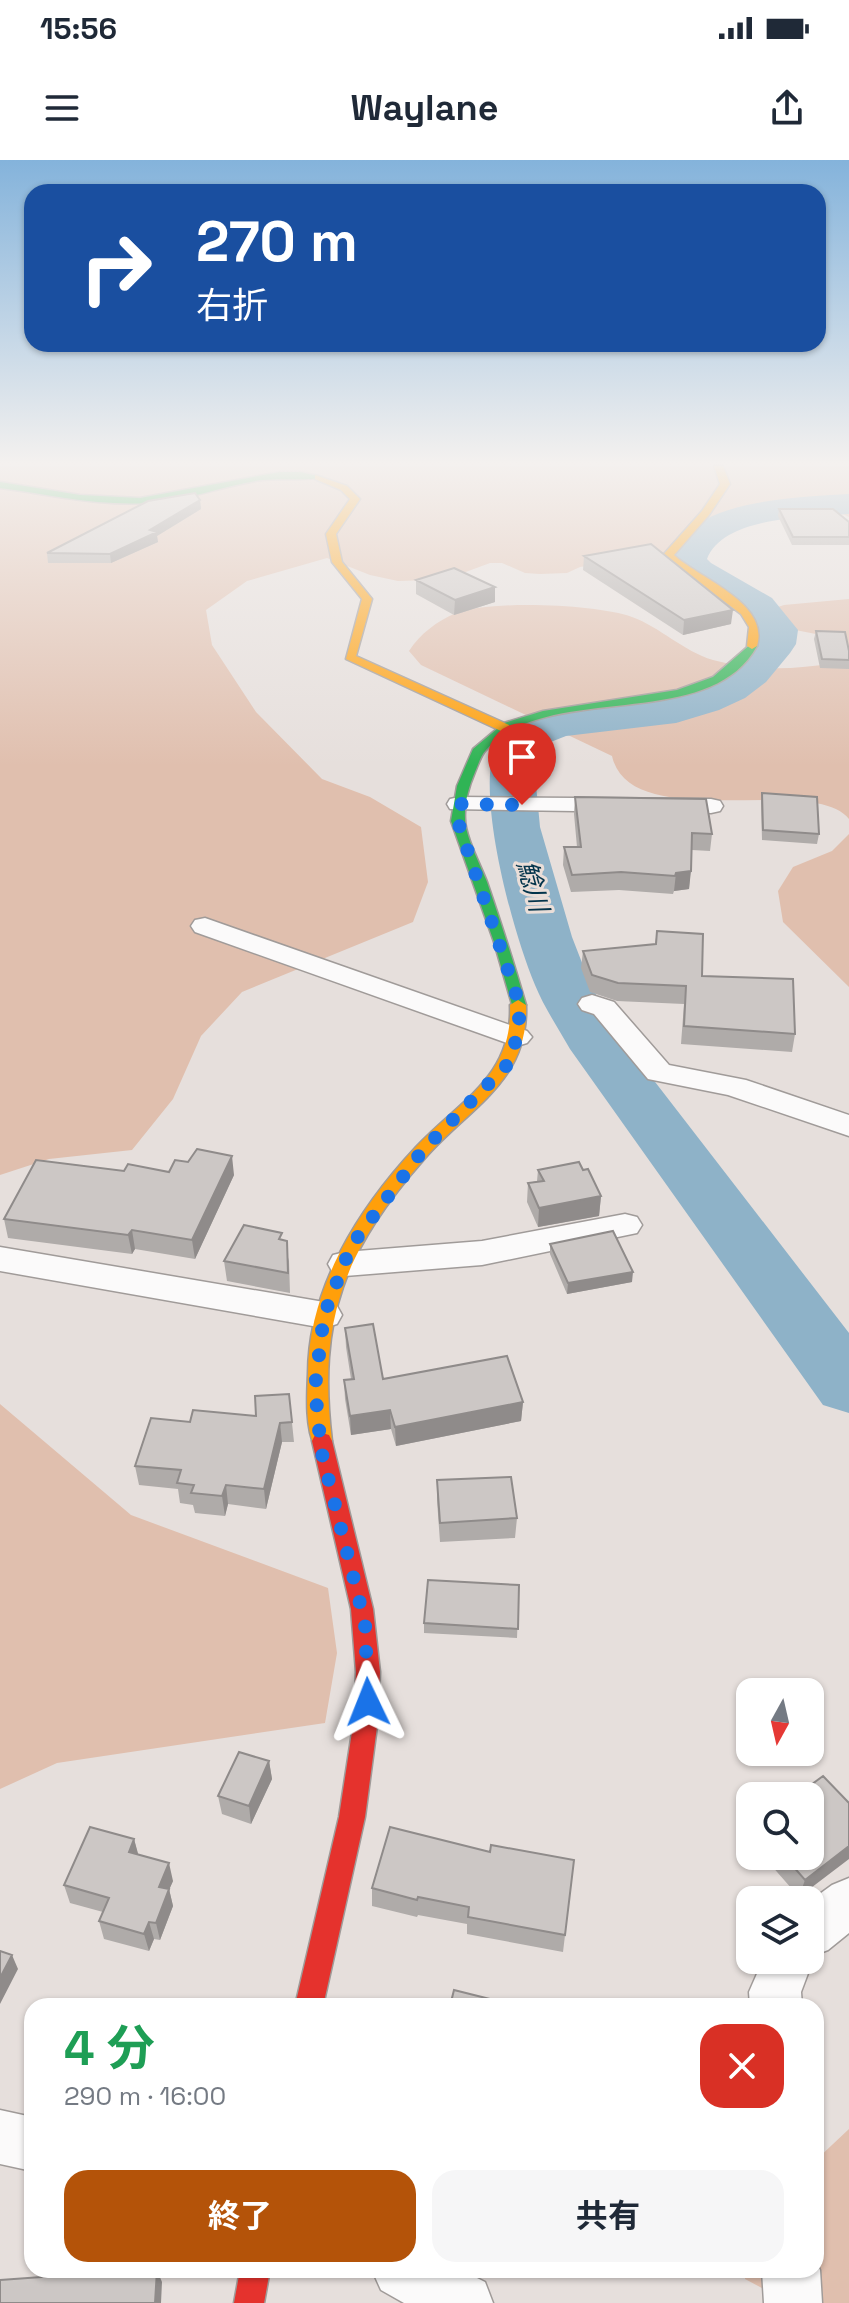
<!DOCTYPE html>
<html lang="ja">
<head>
<meta charset="utf-8">
<style>
  :root { --surface:#fff; --page:#f6f6f7; --text:#1f2937; --muted:#747a83; --accent:#b45309 }
  body { margin:0; font-family:"Space Grotesk","Noto Sans JP",sans-serif; background:var(--page); color:var(--text); height:100vh; display:flex; flex-direction:column; font-size:30px; white-space:nowrap }
  * { box-sizing:border-box; margin:0 }
  p { font-size:26px; color:var(--muted) }
  .icon { flex:none; width:44px; height:44px; fill:none; stroke:currentColor; stroke-width:2; stroke-linecap:round; stroke-linejoin:round }
  .map { position:relative; flex:1; overflow:hidden }
  .drawer { position:absolute; left:24px; top:1838px; width:800px; height:280px; display:flex; flex-direction:column; background:var(--surface); border-radius:24px; box-shadow:0 2px 6px #0004 }
  .drawer>* { flex:none }
  .banner { position:absolute; left:24px; top:24px; width:802px; height:168px; border-radius:24px; box-shadow:0 2px 6px #0004; background:#1a4fa0; color:#fff; overflow:hidden }
  .needle { width:52px; rotate:188deg }
  .buttons { position:absolute; left:736px; top:1518px; display:grid; gap:16px }
  .buttons a { display:grid; place-items:center; width:88px; height:88px; border-radius:16px; background:var(--surface); box-shadow:0 2px 6px #0004; font-size:40px }
  .pin { position:absolute; display:grid; place-items:center; width:68px; height:68px; color:#fff; margin:-82px -34px; border-radius:50% 50% 50% 0; rotate:-45deg; box-shadow:0 0 8px #0007 }
  .pin .icon { rotate:45deg }
  .me { position:absolute; width:88px; margin:-44px; rotate:358deg; stroke-linejoin:round; filter:drop-shadow(0 0 6px #0008) }
  .turn { display:flex; align-items:center; gap:28px; height:168px; padding:0 40px; font-size:36px }
  .turn .icon { width:104px; height:104px; stroke-width:2.5 }
  .turn b { display:block; font-size:56px; line-height:68px }
  .round { display:grid; place-items:center; flex:none; width:84px; height:84px; border-radius:24px; background:var(--page) }
  .summary { display:flex; align-items:center; justify-content:space-between; height:136px; padding:0 40px }
  h1 { font-size:48px; font-weight:700; line-height:60px; color:#1e9e55 }
  .action { display:flex; gap:16px; margin-top:auto; padding:16px 40px }
  .action a { flex:1; height:92px; border-radius:24px; background:var(--accent); color:#fff; font-size:32px; font-weight:700; line-height:92px; text-align:center }
  .action a+a { background:var(--page); color:var(--text) }
  .status { display:flex; justify-content:space-between; align-items:center; height:56px; padding:0 40px; background:var(--surface); direction:ltr }
  .status svg { height:22px; fill:currentColor }
  header { display:flex; justify-content:space-between; align-items:center; height:104px; padding:0 40px; background:var(--surface); font-size:36px; font-weight:700 }
  .map>svg:first-child { display:block }
  .green { fill:#dfbeae }
  .forest { fill:#e0bfae }
  .lines { fill:none; stroke-linecap:round; stroke-linejoin:round }
  .river { fill:#8eb2c8; fill-rule:evenodd }
  .street-casing { stroke:#a09b99; stroke-width:3 }
  .fast-casing { stroke:#a09b99; stroke-width:3 }
  .slow-casing { stroke:#a09b99; stroke-width:3 }
  .jam-casing { stroke:#a09b99; stroke-width:3 }
  .street { fill:#fbfafa; fill-rule:evenodd }
  .fast { fill:#30b455; fill-rule:evenodd }
  .slow { fill:#ff9f0a; fill-rule:evenodd }
  .jam { fill:#e5322d; fill-rule:evenodd }
  .wall { fill:#afaba9 }
  .shaded-wall { fill:#8f8b8a }
  .building { fill:#ccc7c5; stroke:#8f8b8a; stroke-width:2 }
  .route { stroke:#1a73e8; stroke-width:14; stroke-dasharray:0 25.2 }
  .labels { text-anchor:middle; stroke-width:6; stroke-linejoin:round; paint-order:stroke }
  .far-water-label { font-size:26px; font-style:italic; fill:#03344b; stroke:#eaded8 }
</style>
</head>
<body>
<div class="status"><b>15:56</b><svg viewBox="0 0 49 12"><path d="M0 12V9h3v3zM5 12V6h3v6zM10 12V3h3v9zM15 12V0h3v12zM26 1h20v11H26zM47 4h2v5h-2z"/></svg></div>
<header><svg class="icon" aria-label="menu" viewBox="0 0 24 24"><path d="M4 6h16M4 12h16M4 18h16"/></svg>Waylane<svg class="icon" aria-label="share" viewBox="0 0 24 24"><path d="M12 15V3M7 8l5-5 5 5M5 13v7h14v-7"/></svg></header>
<div class="map">
<svg width="849" height="2143" viewBox="0 0 849 2143">
  <rect width="100%" height="100%" fill="#e6dfdc"/>
  <path class="green" d="M652,306H849V348C805,351 722,352 694,391H661Z"/>
  <path class="forest" d="M0,306H710L715,314L697,322L717,331L676,392L580,407L567,413L540,414L525,413L502,403H490L463,413L428,420L398,421L370,415L327,398L247,421L206,450L212,485L256,552L322,619L370,637L421,667L428,722L413,762L242,832L201,876L173,939L132,990L49,999L0,1015Z
    M778,306H849V357C820,343 772,348 743,361C719,372 712,379 684,385L725,346L772,332L776,326L772,319Z
    M849,439V659C814,613 630,676 612,596L421,505L409,491C420,474 437,461 456,453C490,440 597,444 632,457C660,467 683,491 713,500C752,511 794,510 834,503L826,476L775,466L769,450L784,445Z
    M849,674V827L783,762L778,731L793,707L832,691Z
    M0,1244L131,1355L328,1428L337,1493L325,1563L57,1603L0,1629Z
    M849,1969V2143H790L745,2119V2110H816V2000Z"/>
  <g class="lines">
    <path class="river" d="M849,334V354C809,357 724,356 707,399L711,403L772,438L798,470L796,484L790,493L766,522L745,538L719,550L676,563L566,576L543,585L538,591L536,625L540,667L572,777L591,826L625,883L849,1173V1253L823,1245L570,889C558,868 544,847 535,825C513,773 479,647 493,593C495,586 504,574 510,568C538,543 632,546 670,538C692,533 713,522 730,509C743,500 756,486 758,471C734,441 692,433 670,401C673,393 676,385 681,378C714,339 802,337 849,334Z"/>
    <g class="street-casing">
      <path id="street" d="M459,637L711,639L720,641L723,646L720,651L711,653L450,649L447,644L450,639Z
        M205,758L527,871L532,877L527,883L517,886L507,883L195,772L191,766L195,760Z
        M592,835L614,842L669,905L746,920L849,955V976L728,935L648,919L594,854L582,850L578,844L582,838Z
        M625,1054L637,1057L642,1065L637,1073L482,1105L345,1116L333,1113L328,1104L333,1095L345,1092L482,1081Z
        M0,1087L324,1142L337,1146L342,1155L337,1164L324,1168L0,1111Z
        M849,1718V1773L828,1790L812,1796L813,1800L801,1832L802,1846H750L749,1832L763,1800H810V1741L832,1725Z
        M0,1950L32,1957V2011L0,2004Z
        M816,2101L820,2110L822,2143H764L762,2110H816Z
        M372,2110H461L485,2122L493,2143H404L381,2130Z"/>
    </g>
    <g class="fast-casing">
      <path id="fast" d="M280,312H300L322,317C315,321 276,318 262,320C227,325 194,338 159,342C106,348 53,335 0,328V322L80,335L140,338Z
        M752,483L757,486C709,574 548,520 486,590C481,595 478,605 475,612C469,626 464,643 465,659C465,676 481,706 487,722C501,763 514,803 526,845L523,848H513L494,782L451,661L457,626L473,589L504,563L543,551L677,530L713,517Z"/>
    </g>
    <g class="slow-casing">
      <path id="slow" d="M714,306H723L730,324L709,355L674,395C700,419 770,443 757,486L752,489L747,486L749,467L741,454L663,395L702,351L720,324Z
        M315,315L347,326L360,339L336,374L342,402L372,439L356,496L509,565V571H501L346,499L362,439L332,402L326,374L350,339L341,330L315,319Z
        M518,840L526,845C529,921 470,947 426,997C345,1089 317,1158 332,1281L329,1287L322,1289L315,1287C305,1268 307,1235 308,1214C308,1128 359,1048 416,987C460,940 513,917 510,845Z"/>
    </g>
    <g class="jam-casing">
      <path id="jam" d="M322,1273L329,1275L332,1281L373,1449L380,1512L378,1559L365,1657L323,1846H295L339,1657L354,1559L356,1512L351,1449L312,1281L315,1275Z
        M240,2110H270L264,2143H234Z"/>
    </g>
    <use href="#street" class="street"/>
    <use href="#fast" class="fast"/>
    <use href="#slow" class="slow"/>
    <use href="#jam" class="jam"/>
  </g>
  <path class="wall" d="M200,340L201,349L157,376L158,382L111,403H48L47,393Z
    M779,349L849,362V385H792L778,356Z
    M584,396L731,464L683,475L583,410Z
    M416,420L495,442L454,455L416,434Z
    M816,471L849,491V509L820,508L814,479Z
    M762,633L819,674L817,684L762,680L761,642Z
    M575,637L712,674L710,691L692,690L689,729L674,731L673,734L619,730L571,732L563,705L564,687H577L574,654Z
    M657,771L702,816L795,874L792,892L681,884L684,844L617,841L590,832L581,808L583,791L655,784Z
    M538,1010H583L601,1036L599,1056L538,1067L527,1042L528,1023L537,1021Z
    M124,1011L234,1015L195,1099L135,1089L132,1094L8,1078L4,1059Z
    M283,1080L289,1101L290,1133L227,1121L224,1101Z
    M550,1084L632,1122L567,1134L550,1094Z
    M345,1168L383,1219L523,1242L521,1261L396,1286L391,1269L351,1275L345,1239L344,1220L351,1219L346,1187Z
    M289,1234L294,1282H282L266,1349L228,1344L225,1356L195,1353L193,1345L180,1343L178,1329L139,1325L135,1306L190,1262L256,1256Z
    M437,1320L517,1358L515,1378L440,1382L437,1340Z
    M519,1425L517,1478L424,1473V1463Z
    M269,1601L272,1619L251,1664L222,1654L218,1636Z
    M849,1643L799,1737L763,1696H810Z
    M134,1679L138,1695L173,1721L169,1729L173,1746L160,1780L154,1779L149,1791L104,1779L99,1761L103,1752L70,1743L64,1725Z
    M490,1692L574,1700L563,1792L467,1774V1764L418,1755L417,1757L372,1746V1728Z"/>
  <path class="shaded-wall" d="M200,340L201,349L157,376L158,382L111,403L110,394Z
    M495,427V442L454,455L455,440Z
    M733,450L731,464L683,475L684,460Z
    M691,711L689,729L674,731L676,713Z
    M232,996L234,1015L195,1099L192,1080Z
    M601,1036L599,1056L538,1067L539,1048Z
    M132,1070L135,1089L132,1094L128,1075Z
    M633,1112L632,1122L567,1134L568,1123Z
    M523,1242L521,1261L396,1286L395,1267Z
    M390,1250L391,1269L351,1275L350,1256Z
    M280,1263L282,1282L266,1349L264,1329Z
    M226,1325L228,1344L225,1356L222,1336Z
    M269,1601L272,1619L251,1664L249,1646Z
    M134,1679L139,1697L129,1692Z
    M849,1686V1699L799,1737L805,1720Z
    M169,1703L173,1721L163,1744L159,1727Z
    M169,1729L173,1746L160,1780L156,1763Z
    M149,1762L154,1779L149,1791L144,1774Z
    M12,1795L18,1809L0,1844V1818Z
    M157,2110L162,2122L161,2143H155Z"/>
  <path class="building" d="M195,333L200,340L150,370L157,372L110,394L47,393L148,341Z
    M779,349H833L849,362V377H793Z
    M651,384L733,450L684,460L584,396Z
    M454,408L495,427L455,440L416,420Z
    M816,471L845,472L849,491V500L822,499Z
    M762,633L817,637L819,674L763,670Z
    M575,637L706,639L712,674L692,673L691,711L676,713L675,716L621,712L572,715L564,687H581Z
    M657,771L703,774L702,816L793,819L795,874L684,866L686,826L618,823L592,815L583,791L656,784Z
    M197,989L232,996L192,1080L132,1070L128,1075L4,1059L36,1000L124,1011L128,1004L169,1012L175,1000L188,1002Z
    M579,1002L583,1010L588,1009L601,1036L539,1048L528,1023L544,1021L538,1010Z
    M244,1065L282,1073L279,1079L287,1081L288,1113L224,1101Z
    M613,1071L633,1112L568,1123L550,1084Z
    M373,1164L383,1219L507,1196L523,1242L395,1267L390,1250L350,1256L344,1220L354,1219L345,1168Z
    M289,1234L292,1262L280,1263L264,1329L226,1325L222,1336L191,1333L194,1325L177,1323L181,1310L135,1306L151,1258L190,1262L193,1250L256,1256L255,1236Z
    M511,1317L517,1358L440,1363L437,1320Z
    M428,1420L519,1425L518,1469L424,1463Z
    M239,1592L269,1601L249,1646L218,1636Z
    M823,1616L849,1643V1686L805,1720L784,1696H810V1636H796Z
    M90,1667L134,1679L129,1692L169,1703L159,1727L169,1729L156,1763L149,1762L144,1774L99,1761L109,1738L64,1725Z
    M390,1667L490,1692L491,1685L574,1700L565,1775L468,1757L469,1747L418,1737L417,1740L372,1728Z
    M0,1791L12,1795L0,1818Z
    M454,1830L490,1839L489,1846H450Z
    M139,2110H157L155,2143H0V2120Z"/>
  <linearGradient id="sky" x2="0" y2="1"><stop stop-color="#84b3db"/><stop offset="0.5" stop-color="#f4f1ef"/><stop offset="1" stop-color="#f4f1ef" stop-opacity="0"/></linearGradient>
  <rect width="849" height="606" fill="url(#sky)"/>
  <g class="lines">
    <path class="route" d="M368,1542L365,1463L321,1290L315,1227L324,1155L351,1086L423,990L508,904L520,868L517,837L458,662L459,644L522,645"/>
  </g>
  <g class="labels">
    <g class="far-water-label">
      <text transform="translate(533 726) rotate(74)" y="9">鯰川</text>
    </g>
  </g>
</svg>
<div class="buttons">
<a><svg class="needle" viewBox="-14 -14 28 28"><path d="M0-13l5 13h-10z" fill="#e53935"/><path d="M0 13l5-13h-10z" fill="#747a83"/></svg></a>
<a><svg class="icon" aria-label="search" viewBox="0 0 24 24"><circle cx="10" cy="10" r="6"/><path d="M15 15l6 6"/></svg></a>
<a><svg class="icon" aria-label="layers" viewBox="0 0 24 24"><path d="M12 4l9 5-9 5-9-5zM3 14l9 5 9-5"/></svg></a>
</div>
<div class="pin" style="left:522px;top:645px;background:#d93025"><svg class="icon" aria-label="arrive" viewBox="0 0 24 24"><path d="M6 21V4h12l-3 4 3 4H6"/></svg></div>
<svg class="me" style="left:368px;top:1542px" viewBox="-20 -20 40 40"><path d="M0-17L14 15 0 8-14 15z" fill="#1a73e8" stroke="#fff" stroke-width="4"/></svg>
<div class="banner">
<div class="turn"><svg class="icon" aria-label="right" viewBox="0 0 24 24"><path d="M7 20v-9h11M14 6l5 5-5 5"/></svg><div><b>270 m</b>右折</div></div>
</div>
<section class="drawer">
<div class="summary"><div><h1>4 分</h1><p>290 m · 16:00</p></div><a class="round" style="background:#d93025;color:#fff"><svg class="icon" aria-label="close" viewBox="0 0 24 24"><path d="M6 6l12 12M18 6L6 18"/></svg></a></div>
<div class="action"><a>終了</a><a>共有</a></div>
</section>
</div>
</body>
</html>
